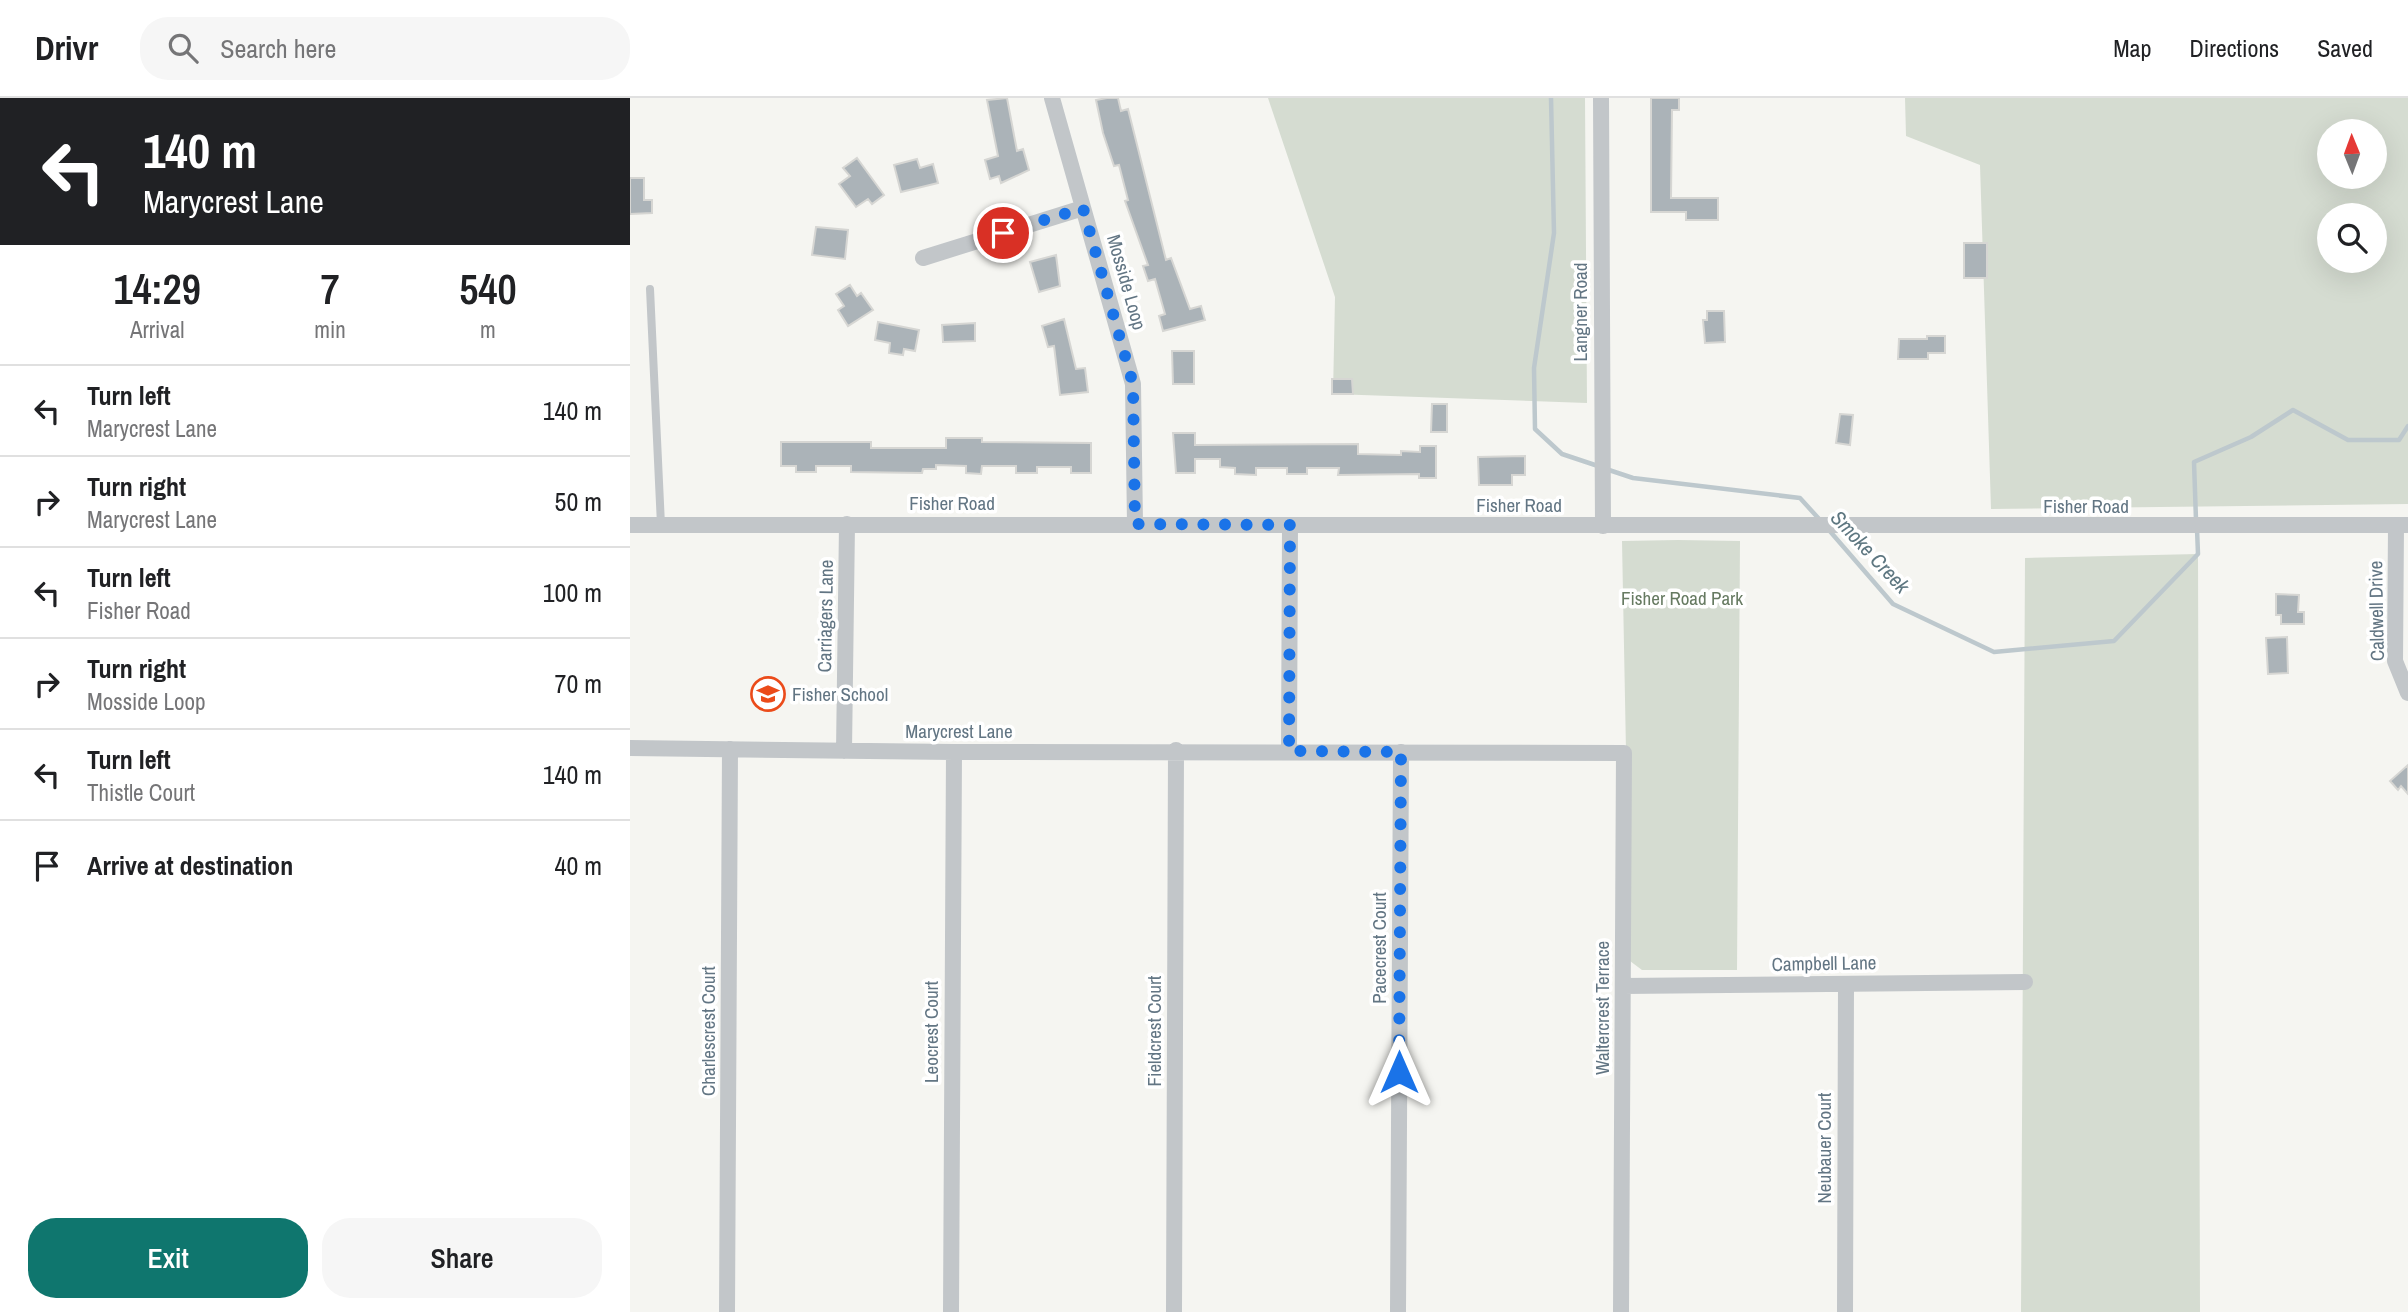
<!DOCTYPE html>
<html lang="en">
<head>
<meta charset="utf-8">
<style>
  :root { --surface:#fff; --page:#f6f6f6; --text:#202124; --muted:#757577; --line:#e0e0e0; --accent:#0f766e }
  body { margin:0; font-family:"Archivo Narrow",sans-serif; background:var(--page); color:var(--text); height:100vh; display:flex; flex-direction:column; font-size:26px; white-space:nowrap }
  * { box-sizing:border-box; margin:0 }
  p { font-size:23px; color:var(--muted) }
  .icon { flex:none; width:38px; height:38px; fill:none; stroke:currentColor; stroke-width:2; stroke-linecap:round; stroke-linejoin:round }
  .map { position:relative; flex:1; overflow:hidden }
  .panel { display:flex; flex-direction:column; background:var(--surface); width:630px }
  .panel>* { flex:none }
  .top-card { background:#202124; color:#fff; overflow:hidden }
  .needle { width:46px; rotate:359deg }
  .buttons { position:absolute; left:1687px; top:21px; display:grid; gap:14px }
  .buttons a { display:grid; place-items:center; width:70px; height:70px; border-radius:50%; background:var(--surface); box-shadow:0 7px 28px #0002; font-size:35px }
  .pin { position:absolute; display:grid; place-items:center; width:60px; height:60px; color:#fff; margin:-30px; border:4px solid #fff; border-radius:50%; box-shadow:0 2px 7px #0007 }
  .me { position:absolute; width:77px; margin:-38px; rotate:0deg; stroke-linejoin:round; filter:drop-shadow(0 0 5px #0008) }
  .turn { display:flex; align-items:center; gap:24px; height:147px; padding:0 28px; font-size:32px }
  .turn .icon { width:91px; height:91px; stroke-width:2.5 }
  .turn b { display:block; font-size:49px; line-height:60px }
  .eta { display:flex; justify-content:space-evenly; align-items:center; height:119px; text-align:center }
  .eta b { font-size:42px; font-weight:600; line-height:49px }
  .cta { display:flex; gap:14px; margin-top:auto; padding:14px 28px }
  .cta a { flex:1; height:80px; border-radius:28px; background:var(--accent); color:#fff; font-size:28px; font-weight:600; line-height:80px; text-align:center }
  .cta a+a { background:var(--page); color:var(--text) }
  ul { padding:0; list-style:none }
  li { display:flex; align-items:center; gap:21px; height:91px; padding:0 28px; border-top:2px solid var(--line) }
  li div { flex:1 }
  li b { display:block; font-size:26px }
  li em { font-style:normal }
  header { display:flex; align-items:center; gap:42px; box-sizing:border-box; height:98px; padding:0 35px; background:var(--surface); border-bottom:2px solid var(--line) }
  header strong { font-size:33px }
  nav { display:flex; gap:38px; margin-inline-start:auto; font-size:24px }
  .search { width:490px; height:63px; background:var(--page); display:flex; align-items:center; gap:18px; box-sizing:border-box; padding:0 24px; border-radius:28px; color:var(--muted); font-size:26px }
  main { display:flex; flex:1; min-height:0 }
  .map>svg:first-child { display:block }
  .green { fill:#d5dcd1; fill-rule:evenodd }
  .lines { fill:none; stroke-linecap:round; stroke-linejoin:round }
  .stream { stroke:#bdc8cd; stroke-width:4.5 }
  .building { fill:#abb3b8; stroke:#d6d6d3; stroke-width:2 }
  .lane { stroke:#c2c6c9; stroke-width:8 }
  .street { stroke:#c2c6c9; stroke-width:16 }
  .route { stroke:#1a73e8; stroke-width:12; stroke-dasharray:0 21.6 }
  .labels { text-anchor:middle; stroke-width:7; stroke-linejoin:round; paint-order:stroke }
  .street-label { font-size:19px; fill:#627583; stroke:#fff }
  .park-label { font-size:19px; fill:#667a61; stroke:#fff }
  .poi-label { font-size:19px; fill:#627583; stroke:#fff; text-anchor:start }
  .water-label { font-size:21px; font-style:italic; fill:#5e7781; stroke:#fff }
</style>
</head>
<body>
<header>
<strong>Drivr</strong>
<div class="search"><svg class="icon" aria-label="search" viewBox="0 0 24 24"><circle cx="10" cy="10" r="6"/><path d="M15 15l6 6"/></svg>Search here</div>
<nav><a>Map</a><a>Directions</a><a>Saved</a></nav>
</header>
<main>
<section class="panel">
<div class="top-card">
<div class="turn"><svg class="icon" aria-label="left" viewBox="0 0 24 24"><path d="M17 20v-9H6M10 6l-5 5 5 5"/></svg><div><b>140 m</b>Marycrest Lane</div></div>
</div>
<div class="eta">
<div><b>14:29</b><p>Arrival</p></div>
<div><b>7</b><p>min</p></div>
<div><b>540</b><p>m</p></div>
</div>
<ul>
<li><svg class="icon" aria-label="left" viewBox="0 0 24 24"><path d="M17 20v-9H6M10 6l-5 5 5 5"/></svg><div><b>Turn left</b><p>Marycrest Lane</p></div><em>140 m</em></li>
<li><svg class="icon" aria-label="right" viewBox="0 0 24 24"><path d="M7 20v-9h11M14 6l5 5-5 5"/></svg><div><b>Turn right</b><p>Marycrest Lane</p></div><em>50 m</em></li>
<li><svg class="icon" aria-label="left" viewBox="0 0 24 24"><path d="M17 20v-9H6M10 6l-5 5 5 5"/></svg><div><b>Turn left</b><p>Fisher Road</p></div><em>100 m</em></li>
<li><svg class="icon" aria-label="right" viewBox="0 0 24 24"><path d="M7 20v-9h11M14 6l5 5-5 5"/></svg><div><b>Turn right</b><p>Mosside Loop</p></div><em>70 m</em></li>
<li><svg class="icon" aria-label="left" viewBox="0 0 24 24"><path d="M17 20v-9H6M10 6l-5 5 5 5"/></svg><div><b>Turn left</b><p>Thistle Court</p></div><em>140 m</em></li>
<li><svg class="icon" aria-label="arrive" viewBox="0 0 24 24"><path d="M6 21V4h12l-3 4 3 4H6"/></svg><div><b>Arrive at destination</b></div><em>40 m</em></li>
</ul>
<div class="cta"><a>Exit</a><a>Share</a></div>
</section>
<div class="map">
<svg width="1778" height="1214" viewBox="0 0 1778 1214">
  <rect width="100%" height="100%" fill="#f5f5f1"/>
  <path class="green" d="M638,0H955L957,305L703,296L705,199Z
    M1275,0H1778V406L1361,411L1350,67L1276,38ZM1699,33H1745V79H1699ZM1699,117H1745V163H1699Z
    M1048,442L1110,443L1107,872H1012L1000,863L992,443Z
    M1568,456L1570,1214H1391L1395,460Z"/>
  <g class="lines">
    <path class="stream" d="M921,0L924,135L904,270L905,331L932,356L968,368
      M976,371L1003,380L1170,400L1190,422
      M1566,422L1564,364L1621,339L1663,312L1718,342H1769L1778,328
      M1198,431L1263,506L1364,554L1484,543L1568,456L1567,431"/>
  </g>
  <path class="building" d="M377,0L387,53L393,51L399,72L371,85L369,78L360,81L355,62L368,58L357,2Z
    M477,0H488L491,13L498,11L536,162L541,160L560,211L571,208L575,222L533,233L529,218L535,216L525,181L518,183L513,168L518,167L495,103L498,102L489,67L484,68L473,35L466,2Z
    M1021,0H1049V12H1042L1041,100H1088V122H1056V114H1021Z
    M227,60L254,97L242,106L238,101L226,109L209,86L220,78L213,70Z
    M287,61L290,70L303,66L308,85L271,94L264,67Z
    M0,80H14V102H22V115L0,116Z
    M186,129L218,132L215,161L182,157Z
    M1334,145H1357V180H1334Z
    M426,157L430,188L409,194L400,164Z
    M220,187L227,198L231,195L243,212L218,228L208,212L214,208L206,196Z
    M1077,213H1094L1095,244L1075,245L1073,222H1077Z
    M434,221L446,271L455,270L458,294L430,297L424,248L418,249L412,228Z
    M248,224L289,232L285,253L274,251L273,257L259,255L260,245L245,242Z
    M345,225V243L313,244L312,227Z
    M1297,238H1315V255H1298V261H1268L1269,241H1297Z
    M542,253H564V286H543Z
    M702,281H722L723,296H702Z
    M802,306H817V334H801Z
    M1210,316L1223,317L1220,347L1206,345Z
    M543,335H565V347L728,346V356L771,357V353L790,354V348H806V380H789V376L708,377L709,370H677V376H657V370H626V377L605,376V370L590,369V361H565V375H546Z
    M316,340H352V344L461,345V375H441V369H407V375H386V368H352L351,376L336,375V368L306,367V371H293L292,375L221,374V368H186V374H166V368H151V344H241V350H316Z
    M895,358V377H882V387H849L848,359Z
    M1646,496L1669,497L1668,514H1674V526H1651V517H1646Z
    M1657,539L1658,575L1638,576L1636,540Z
    M1778,667V696L1771,688L1768,692L1760,683Z"/>
  <g class="lines">
    <path class="lane" d="M20,191L31,427"/>
    <path class="street" d="M422,0L503,286L505,426
      M971,0L973,428
      M293,160L453,110
      M0,427H1778
      M1766,428L1765,563L1778,595
      M0,650L324,654L994,655L991,1214
      M214,653L217,426
      M659,653L660,427
      M993,888L1395,884
      M97,1214L100,651
      M321,1214L324,654
      M544,1214L546,652
      M768,1214L771,654
      M1215,1214L1216,886"/>
  </g>
  <g class="lines">
    <path class="route" d="M373,135L453,110L503,286L505,426L660,427L659,653L771,654L769,974"/>
  </g>
  <defs>
    <g id="school-ring" transform="scale(1.75)"><circle r="9.5" fill="#fff" stroke="#eb4b1a" stroke-width="1.5"/><path d="M0-5L7-2L0 1L-7-2ZM-4 1L0 2.5L4 1V4Q0 6-4 4Z" fill="#eb4b1a"/></g>
  </defs>
  <g fill-rule="evenodd">
    <use href="#school-ring" x="138" y="596"/>
  </g>
  <g class="labels">
    <g class="street-label">
      <text transform="translate(497 184) rotate(74)" y="7">Mosside Loop</text>
      <text transform="translate(950 214) rotate(-90)" y="7">Langner Road</text>
      <text x="322" y="412">Fisher Road</text>
      <text x="889" y="414">Fisher Road</text>
      <text x="1456" y="415">Fisher Road</text>
      <text transform="translate(1746 513) rotate(-91)" y="7">Caldwell Drive</text>
      <text transform="translate(195 518) rotate(-89)" y="7">Carriagers Lane</text>
      <text x="329" y="640">Marycrest Lane</text>
      <text transform="translate(749 850) rotate(-90)" y="7">Pacecrest Court</text>
      <text transform="translate(1194 865) rotate(-1)" y="7">Campbell Lane</text>
      <text transform="translate(972 910) rotate(-90)" y="7">Waltercrest Terrace</text>
      <text transform="translate(78 933) rotate(-90)" y="7">Charlescrest Court</text>
      <text transform="translate(524 933) rotate(-90)" y="7">Fieldcrest Court</text>
      <text transform="translate(301 934) rotate(-90)" y="7">Leocrest Court</text>
      <text transform="translate(1194 1050) rotate(-90)" y="7">Neubauer Court</text>
    </g>
    <g class="park-label">
      <text x="1052" y="507">Fisher Road Park</text>
    </g>
    <g class="poi-label">
      <text x="162" y="603">Fisher School</text>
    </g>
    <g class="water-label">
      <text transform="translate(1240 454) rotate(47)" y="7">Smoke Creek</text>
    </g>
  </g>
</svg>
<div class="buttons">
<a><svg class="needle" viewBox="-14 -14 28 28"><path d="M0-13l5 13h-10z" fill="#e53935"/><path d="M0 13l5-13h-10z" fill="#757577"/></svg></a>
<a><svg class="icon" aria-label="search" viewBox="0 0 24 24"><circle cx="10" cy="10" r="6"/><path d="M15 15l6 6"/></svg></a>
</div>
<div class="pin" style="left:373px;top:135px;background:#d93025"><svg class="icon" aria-label="arrive" viewBox="0 0 24 24"><path d="M6 21V4h12l-3 4 3 4H6"/></svg></div>
<svg class="me" style="left:769px;top:974px" viewBox="-20 -20 40 40"><path d="M0-17L14 15 0 8-14 15z" fill="#1a73e8" stroke="#fff" stroke-width="4"/></svg>
</div>
</main>
</body>
</html>
